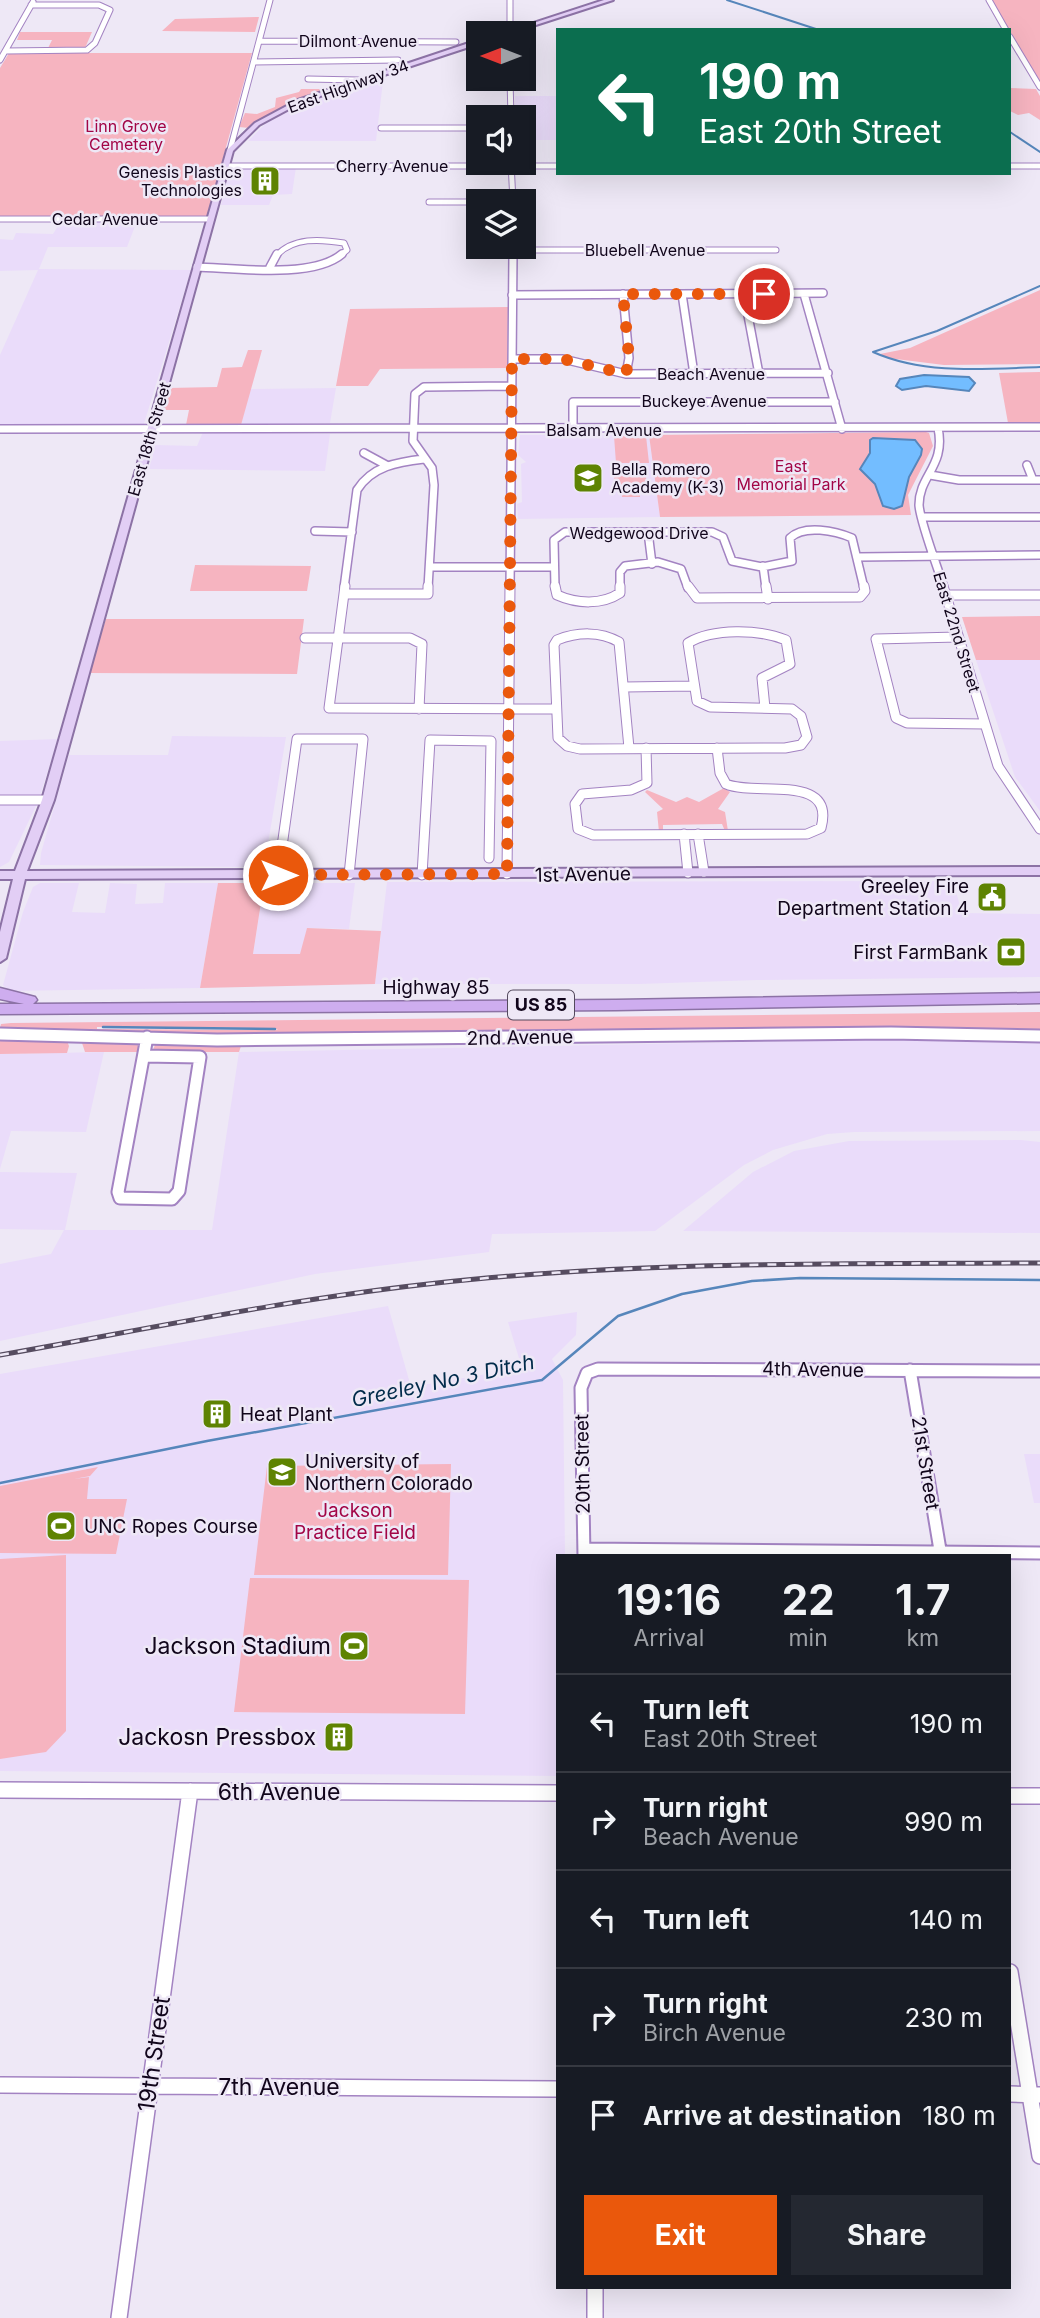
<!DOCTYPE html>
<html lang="en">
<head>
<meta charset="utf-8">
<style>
  :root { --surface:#171b24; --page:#242831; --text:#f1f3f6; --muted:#9ea1a6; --line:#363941; --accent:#ea580c }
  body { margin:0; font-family:Inter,sans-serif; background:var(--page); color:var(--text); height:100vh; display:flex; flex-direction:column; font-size:26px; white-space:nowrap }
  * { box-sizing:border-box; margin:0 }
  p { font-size:23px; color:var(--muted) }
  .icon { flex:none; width:38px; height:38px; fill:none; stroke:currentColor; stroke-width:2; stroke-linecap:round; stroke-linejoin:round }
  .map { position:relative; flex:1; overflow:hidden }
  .panel { position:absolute; left:556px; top:1554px; width:455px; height:735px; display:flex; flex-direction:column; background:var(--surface); border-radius:0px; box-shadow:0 7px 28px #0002 }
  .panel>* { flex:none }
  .banner { position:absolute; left:556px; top:28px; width:455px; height:147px; border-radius:0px; box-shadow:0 7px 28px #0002; background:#0b6e4f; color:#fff; overflow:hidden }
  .needle { width:46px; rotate:270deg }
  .buttons { position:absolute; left:466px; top:21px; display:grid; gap:14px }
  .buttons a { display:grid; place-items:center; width:70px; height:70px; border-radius:0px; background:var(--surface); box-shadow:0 7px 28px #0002; font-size:35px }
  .pin { position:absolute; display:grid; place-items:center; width:60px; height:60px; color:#fff; margin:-30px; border:4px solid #fff; border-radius:50%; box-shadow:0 2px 7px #0007 }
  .me { position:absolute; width:77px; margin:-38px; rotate:90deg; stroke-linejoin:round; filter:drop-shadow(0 0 5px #0008) }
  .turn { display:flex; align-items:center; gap:24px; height:147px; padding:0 28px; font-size:32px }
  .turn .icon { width:91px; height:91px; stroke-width:2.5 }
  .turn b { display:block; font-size:49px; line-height:60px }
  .eta { display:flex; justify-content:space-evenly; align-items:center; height:119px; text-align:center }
  .eta b { font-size:42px; font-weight:700; line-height:49px }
  .primary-button { display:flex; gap:14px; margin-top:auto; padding:14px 28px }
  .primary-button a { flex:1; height:80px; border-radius:0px; background:var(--accent); color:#fff; font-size:28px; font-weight:700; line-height:80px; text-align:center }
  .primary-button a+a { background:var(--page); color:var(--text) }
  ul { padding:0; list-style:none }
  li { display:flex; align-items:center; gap:21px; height:98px; padding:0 28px; border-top:2px solid var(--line) }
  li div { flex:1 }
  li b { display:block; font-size:26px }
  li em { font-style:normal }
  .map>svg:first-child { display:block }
  .built { fill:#eadcfa }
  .green { fill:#f6b4c0; fill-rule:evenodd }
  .water { fill:#73bdff; stroke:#5686bb; stroke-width:2 }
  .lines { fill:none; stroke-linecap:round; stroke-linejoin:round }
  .stream-far1 { stroke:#5686bb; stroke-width:2 }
  .stream { stroke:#5686bb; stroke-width:2.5 }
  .minor-far4-casing { stroke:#a383c2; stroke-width:7 }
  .minor-far3-casing { stroke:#a383c2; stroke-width:10 }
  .minor-far2-casing { stroke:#a383c2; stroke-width:11 }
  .minor-far1-casing { stroke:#a383c2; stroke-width:15 }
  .minor-casing { stroke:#a383c2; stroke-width:18 }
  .major-casing { stroke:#8c72a5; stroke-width:4 }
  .highway-casing { stroke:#8c72a5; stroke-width:3 }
  .minor-far4 { stroke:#fff; stroke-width:5 }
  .minor-far3 { stroke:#fff; stroke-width:7 }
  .minor-far2 { stroke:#fff; stroke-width:9 }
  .minor-far1 { stroke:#fff; stroke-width:11 }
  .minor { stroke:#fff; stroke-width:15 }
  .major { fill:#e2cef5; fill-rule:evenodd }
  .highway { fill:#ceadef; fill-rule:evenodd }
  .rail-casing { stroke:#564c60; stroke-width:5 }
  .rail { stroke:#eee8f6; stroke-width:2.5; stroke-dasharray:9; stroke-linecap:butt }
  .route { stroke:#ea580c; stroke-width:12; stroke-dasharray:0 21.6 }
  .labels { text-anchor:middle; stroke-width:5; stroke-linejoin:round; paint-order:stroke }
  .far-street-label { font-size:16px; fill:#11051b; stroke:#eee8f6 }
  .far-park-label { font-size:16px; fill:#a20546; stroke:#eee8f6 }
  .far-poi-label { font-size:16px; fill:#11051b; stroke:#eee8f6; text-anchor:end }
  .shield { fill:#eee8f6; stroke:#53495d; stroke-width:2 }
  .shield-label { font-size:18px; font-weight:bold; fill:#11051b }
  .street-label { font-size:19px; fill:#11051b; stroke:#eee8f6 }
  .poi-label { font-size:19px; fill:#11051b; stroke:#eee8f6; text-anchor:start }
  .park-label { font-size:19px; fill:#a20546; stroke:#eee8f6 }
  .water-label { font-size:21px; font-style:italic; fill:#012b4a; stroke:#eee8f6 }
  .near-poi-label { font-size:23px; fill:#11051b; stroke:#eee8f6; text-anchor:end }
  .near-street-label { font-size:23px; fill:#11051b; stroke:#eee8f6 }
</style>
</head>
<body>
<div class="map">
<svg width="1040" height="2318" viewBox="0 0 1040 2318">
  <rect width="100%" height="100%" fill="#eee8f6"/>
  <path class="built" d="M365,81H383L376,141H248L268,121L293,107Z
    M515,96H558V140H523V117H515Z
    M296,167L292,194L273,195L269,205H221L230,170Z
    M61,221H137L127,247H48L39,269L191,270L143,427L0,425V355L38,270L0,271V239L13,240L16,233L53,234Z
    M336,388L330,423L241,425L250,389Z
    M203,432L330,434L325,471L149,469L155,445L197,446Z
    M520,435H649L660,517L518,519L517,504L522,502L521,464L526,462L518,455Z
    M976,660H1040V811L1015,777Z
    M172,736L286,737L264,867L40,865L41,853L69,755H168Z
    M58,739L38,802L9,862L0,867V741Z
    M953,881L962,913L1040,914V977L757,980L639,984H375L387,882Z
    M40,883H79L72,912L105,913L110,883L137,884L135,904L163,903L165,883H218L200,988L9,991L3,985L23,912L33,887Z
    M264,883H355L349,929L307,928L301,954L253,955Z
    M909,1039L1040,1041V1131L854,1132L827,1134L773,1150L744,1165L655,1231L492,1234L489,1252L315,1274L0,1341V1264L51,1254L64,1230L0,1229V1172L77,1173L65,1230H212L239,1052Z
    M104,1052L86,1132L11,1131L0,1169V1054Z
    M1021,1140L1040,1142V1233L683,1231L753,1172L794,1151L849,1141Z
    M388,1306L411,1387L522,1368L508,1322L577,1312L576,1335L552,1359L563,1380L565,1556H558V1776L0,1771V1374Z
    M1024,1454H1040V1503H1034Z"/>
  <path class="green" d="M991,0H1040V82Z
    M259,17L255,32L162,31L175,19Z
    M20,32H92L85,48L47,50L52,40H17Z
    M9,53H252L207,216L0,217V68Z
    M1010,88L1036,89L1040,96V120L1029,113L1018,115L1010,111Z
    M301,89H325L281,108L249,128L239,127L245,113L257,114L275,107L276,98L299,92Z
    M1040,290V364L944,365L888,358L880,354L910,348Z
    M508,307L507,368L380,369L368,386H336L350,309Z
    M248,350H262L241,425H186L189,410H162L168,388L217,387L222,368L242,367Z
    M1040,372V423H1008L999,373Z
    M926,432L929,433L933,446L908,495L911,515L660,517L649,435Z
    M614,436H646L649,463H616Z
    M614,475H646L647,490H640V497H622L621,490L615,489Z
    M195,565L311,566L307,591H190Z
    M1040,616V660H976L962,617Z
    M106,619H304L297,674L88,673Z
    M724,788L730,792L718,809L725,812L728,831H725L722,824L663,825V832H659L657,812L663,809L645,792L647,790L676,802L687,797L699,802Z
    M218,883H264L253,954H300L307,928L381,931L375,984L200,988Z
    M1040,1012V1031L217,1036L47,1029L6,1030L0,1028L1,1024L11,1023ZM97,1027L274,1028L278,1030L97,1029Z
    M58,1039L67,1041L69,1046L67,1053L0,1054V1041L3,1040Z
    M87,1040L138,1042V1052H85L82,1043Z
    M160,1044L241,1046L239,1052H152L155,1045Z
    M451,1464L448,1575H254L267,1466Z
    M98,1467L90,1476L74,1479L89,1477L87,1499H127L116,1554L0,1553V1486Z
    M66,1555V1731L46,1752L0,1759V1559Z
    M250,1578L469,1580L465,1714L234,1712Z"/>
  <path class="water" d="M924,375L969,377L975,383L969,391L926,386L902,390L896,386L900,379Z
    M873,438L915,440L922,449L921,455L909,477L902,506L894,509L883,506L875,484L860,469L870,453V440Z"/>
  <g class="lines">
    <path class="stream-far1" d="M727,0L819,30
      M1010,132L1040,152
      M1040,286L937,331L873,352C925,375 984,369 1040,367"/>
    <path class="stream" d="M103,1027L275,1029
      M0,1483L207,1441L542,1380L618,1316L682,1294L752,1281L800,1278L1040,1280"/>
    <g class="minor-far4-casing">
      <path id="minor-far4" d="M510,0V33
        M989,0L1006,30
        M1010,37L1040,87
        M260,41L456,42
        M6,51L87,50L95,43L110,10L99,5H31
        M0,60L33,2
        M254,62L398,60
        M308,79L358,80
        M510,79L511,117
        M381,128H478
        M230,150L270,0
        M511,163L513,201
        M226,166H558
        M1010,166H1040
        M429,202H478
        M0,219H211
        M513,250H776
        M276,256C293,237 320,239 344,243L347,250L340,256
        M513,256V247"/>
    </g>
    <g class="minor-far3-casing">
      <path id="minor-far3" d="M197,267C234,268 313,279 342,254
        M270,267L277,254
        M623,294L629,358L626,374
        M682,294L694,374
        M744,294L759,374
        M804,294L842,429
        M512,295L823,293
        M512,359H563L626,374L828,373
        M938,428C946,466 919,475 919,505C920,522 938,568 944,588
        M0,429L1040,427
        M573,430V402H835
        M364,453L388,466
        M1027,465L1033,480
        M930,475L959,480H1040
        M922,517H1040
        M315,531L352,532
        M648,532L652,564
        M858,557L1040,555
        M763,566L766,588
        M430,567H554
        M344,588L357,490C372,466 398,462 424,459
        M428,588L434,485L432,468L413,441L415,394L424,387L511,386
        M510,588L513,254
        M555,588L554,540L565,532H712L723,537L732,561L762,567L792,561L790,538C804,524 836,531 852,538L864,588
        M620,588V572L625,566L658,562L681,569L688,588"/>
    </g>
    <g class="minor-far2-casing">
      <path id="minor-far2" d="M345,586L329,708L556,709
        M555,586L557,595C577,604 602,605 620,593V586
        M688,586L697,598L860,597L865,591L864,586
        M766,586L768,599
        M943,586L998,766L1040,829
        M344,594H428V586
        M946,595H1040
        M958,637L876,639L896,718L907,723L985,724
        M305,638H410L422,644L419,709
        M625,687L693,686
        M629,748L619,642C600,631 577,632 557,640L554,645L558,738L567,746L580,749L785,748L801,745L807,737L801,716L792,709L710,707L697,701L688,643C713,628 759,629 786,640L790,664L762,678L765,708
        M646,748L647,783L631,790L582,794L575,804L578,829L593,835L807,834L821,828C836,772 755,797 726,784L720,773L717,748
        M0,800H48
        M684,834L688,873
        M698,834L704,872
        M507,874L510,586
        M278,875L297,739H363L349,875
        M422,875L430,740L491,741L489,858"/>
    </g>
    <g class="minor-far1-casing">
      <path id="minor-far1" d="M0,1034L217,1040L891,1033L1040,1036
        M144,1056L200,1057L179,1191L172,1199L120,1198L118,1192L147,1037
        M910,1370L941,1556
        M584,1549L1040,1553
        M584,1556L581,1388L587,1373L598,1369L1040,1371"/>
    </g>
    <g class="minor-casing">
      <path id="minor" d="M0,1790L558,1793
        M1010,1796H1040
        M1010,1972L1040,2156
        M0,2085L558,2089
        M1010,2094L1040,2095
        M595,2287V2318
        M119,2318L190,1791"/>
    </g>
    <g class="major-casing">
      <path id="major" d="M604,0H613L511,33H503Z
        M478,40V44L302,102L259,125L233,151L54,800L27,871L1040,867V875L25,879L6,958L0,962V932L13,879H0V871H15L42,800L227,150L255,123L298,100Z"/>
    </g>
    <g class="highway-casing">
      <path id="highway" d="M0,988L35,997L37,1000L33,1004L616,1000L1040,993V1003L616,1010L0,1014V1004H24L0,999Z"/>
    </g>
    <use href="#minor-far4" class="minor-far4"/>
    <use href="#minor-far3" class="minor-far3"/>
    <use href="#minor-far2" class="minor-far2"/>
    <use href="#minor-far1" class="minor-far1"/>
    <use href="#minor" class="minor"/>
    <use href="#major" class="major"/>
    <use href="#highway" class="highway"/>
    <g class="rail-casing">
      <path id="rail" d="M0,1355C142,1330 284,1300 428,1284C631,1261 836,1264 1040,1263"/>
    </g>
    <use href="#rail" class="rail"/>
  </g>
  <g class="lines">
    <path class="route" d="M278,875L507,874L512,359H563L626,374L629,358L623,294H764"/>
  </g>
  <defs>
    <g id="building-square" transform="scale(1.575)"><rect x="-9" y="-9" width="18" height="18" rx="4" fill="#5e8302" stroke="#eee8f6"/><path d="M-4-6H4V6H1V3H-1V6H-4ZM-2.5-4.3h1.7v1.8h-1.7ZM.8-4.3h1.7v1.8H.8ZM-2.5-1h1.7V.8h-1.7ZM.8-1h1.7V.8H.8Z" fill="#fff"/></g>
    <g id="school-square" transform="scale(1.575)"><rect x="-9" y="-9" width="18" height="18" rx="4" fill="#5e8302" stroke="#eee8f6"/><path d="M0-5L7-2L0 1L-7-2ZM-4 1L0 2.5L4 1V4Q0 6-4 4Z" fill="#fff"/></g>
    <g id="civic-square" transform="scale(1.575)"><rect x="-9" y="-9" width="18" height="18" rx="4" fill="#5e8302" stroke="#eee8f6"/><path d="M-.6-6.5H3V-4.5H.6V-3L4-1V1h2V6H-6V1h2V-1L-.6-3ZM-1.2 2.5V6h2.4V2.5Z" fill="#fff"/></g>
    <g id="bank-square" transform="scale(1.575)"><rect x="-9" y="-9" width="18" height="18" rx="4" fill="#5e8302" stroke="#eee8f6"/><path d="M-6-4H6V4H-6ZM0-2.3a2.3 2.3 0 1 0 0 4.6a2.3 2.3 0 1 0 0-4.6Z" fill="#fff"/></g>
    <g id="university-square" transform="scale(1.575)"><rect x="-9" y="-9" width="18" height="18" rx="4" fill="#5e8302" stroke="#eee8f6"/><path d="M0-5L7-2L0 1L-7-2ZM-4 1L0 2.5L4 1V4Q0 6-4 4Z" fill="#fff"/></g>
    <g id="stadium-square" transform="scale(1.575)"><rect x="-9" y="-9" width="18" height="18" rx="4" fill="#5e8302" stroke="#eee8f6"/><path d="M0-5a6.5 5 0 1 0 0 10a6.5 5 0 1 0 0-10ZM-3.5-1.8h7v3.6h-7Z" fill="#fff"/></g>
  </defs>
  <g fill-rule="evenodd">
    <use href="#building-square" x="265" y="181"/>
    <use href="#school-square" x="588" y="478"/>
    <use href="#civic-square" x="992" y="897"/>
    <use href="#bank-square" x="1011" y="952"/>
    <use href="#building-square" x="217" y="1414"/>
    <use href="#university-square" x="282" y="1472"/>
    <use href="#stadium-square" x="61" y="1526"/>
    <use href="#stadium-square" x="354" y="1646"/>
    <use href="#building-square" x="339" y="1737"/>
  </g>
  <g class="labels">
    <g class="far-street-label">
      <text x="358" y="47">Dilmont Avenue</text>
      <text transform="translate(348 86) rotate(-20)" y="6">East Highway 34</text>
      <text x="392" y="172">Cherry Avenue</text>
      <text x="105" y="225">Cedar Avenue</text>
      <text x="645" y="256">Bluebell Avenue</text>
      <text x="711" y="380">Beach Avenue</text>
      <text x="704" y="407">Buckeye Avenue</text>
      <text x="604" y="436">Balsam Avenue</text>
      <text transform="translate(149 439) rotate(-74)" y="6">East 18th Street</text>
      <text x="639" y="539">Wedgewood Drive</text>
      <text transform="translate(957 632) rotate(73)" y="6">East 22nd Street</text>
    </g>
    <g class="far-park-label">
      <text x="126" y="132">Linn Grove<tspan x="126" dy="18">Cemetery</tspan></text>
      <text x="791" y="472">East<tspan x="791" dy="18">Memorial Park</tspan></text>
    </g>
    <g class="far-poi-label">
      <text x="242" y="178">Genesis Plastics<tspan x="242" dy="18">Technologies</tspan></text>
      <text x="611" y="475" text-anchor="start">Bella Romero<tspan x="611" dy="18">Academy (K-3)</tspan></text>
    </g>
    <rect class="shield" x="508" y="990.5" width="66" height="29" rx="5"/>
    <g class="shield-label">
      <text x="541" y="1011">US 85</text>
    </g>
    <g class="street-label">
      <text transform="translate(583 874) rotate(-1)" y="7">1st Avenue</text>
      <text x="436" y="994">Highway 85</text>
      <text transform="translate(520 1037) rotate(-1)" y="7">2nd Avenue</text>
      <text transform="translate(813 1369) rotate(1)" y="7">4th Avenue</text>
      <text transform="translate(926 1463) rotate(81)" y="7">21st Street</text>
      <text transform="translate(582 1464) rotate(-91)" y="7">20th Street</text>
    </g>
    <g class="poi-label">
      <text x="969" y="893" text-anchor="end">Greeley Fire<tspan x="969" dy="22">Department Station 4</tspan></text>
      <text x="988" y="959" text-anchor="end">First FarmBank</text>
      <text x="240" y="1421">Heat Plant</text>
      <text x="305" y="1468">University of<tspan x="305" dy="22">Northern Colorado</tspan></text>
      <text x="84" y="1533">UNC Ropes Course</text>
    </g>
    <g class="park-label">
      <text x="355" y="1517">Jackson<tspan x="355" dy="22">Practice Field</tspan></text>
    </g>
    <g class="water-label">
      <text transform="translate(443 1381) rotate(-12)" y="7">Greeley No 3 Ditch</text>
    </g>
    <g class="near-poi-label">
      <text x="331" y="1654">Jackson Stadium</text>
      <text x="316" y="1745">Jackosn Pressbox</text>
    </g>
    <g class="near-street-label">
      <text x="279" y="1800">6th Avenue</text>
      <text transform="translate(154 2054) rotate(-82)" y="8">19th Street</text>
      <text x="279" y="2095">7th Avenue</text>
    </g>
  </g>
</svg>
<div class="buttons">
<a><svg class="needle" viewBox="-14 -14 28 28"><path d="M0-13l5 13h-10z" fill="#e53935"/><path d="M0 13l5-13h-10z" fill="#9ea1a6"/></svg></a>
<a><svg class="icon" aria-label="sound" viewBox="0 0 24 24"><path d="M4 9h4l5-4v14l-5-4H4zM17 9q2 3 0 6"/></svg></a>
<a><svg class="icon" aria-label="layers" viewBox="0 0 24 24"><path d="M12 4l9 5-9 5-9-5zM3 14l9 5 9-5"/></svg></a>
</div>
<div class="pin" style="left:764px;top:294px;background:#d93025"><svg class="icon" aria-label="arrive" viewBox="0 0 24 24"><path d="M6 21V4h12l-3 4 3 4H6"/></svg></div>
<svg class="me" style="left:278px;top:875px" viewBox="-20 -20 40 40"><circle r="17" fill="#ea580c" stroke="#fff" stroke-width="3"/><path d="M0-11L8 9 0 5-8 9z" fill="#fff"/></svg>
<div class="banner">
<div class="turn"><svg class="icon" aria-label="left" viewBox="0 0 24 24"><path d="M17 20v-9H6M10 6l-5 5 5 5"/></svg><div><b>190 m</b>East 20th Street</div></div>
</div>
<section class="panel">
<div class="eta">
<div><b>19:16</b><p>Arrival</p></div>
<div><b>22</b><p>min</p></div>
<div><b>1.7</b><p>km</p></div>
</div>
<ul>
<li><svg class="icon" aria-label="left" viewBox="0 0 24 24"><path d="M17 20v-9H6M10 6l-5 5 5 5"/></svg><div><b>Turn left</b><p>East 20th Street</p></div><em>190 m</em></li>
<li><svg class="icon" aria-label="right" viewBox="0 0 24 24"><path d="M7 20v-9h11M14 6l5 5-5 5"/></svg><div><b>Turn right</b><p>Beach Avenue</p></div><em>990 m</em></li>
<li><svg class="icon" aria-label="left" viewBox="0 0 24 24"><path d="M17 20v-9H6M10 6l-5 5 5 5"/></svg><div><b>Turn left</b></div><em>140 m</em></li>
<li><svg class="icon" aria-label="right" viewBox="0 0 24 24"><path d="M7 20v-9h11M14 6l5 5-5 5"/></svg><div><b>Turn right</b><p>Birch Avenue</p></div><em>230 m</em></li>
<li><svg class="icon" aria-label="arrive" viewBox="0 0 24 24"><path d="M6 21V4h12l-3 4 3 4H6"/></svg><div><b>Arrive at destination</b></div><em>180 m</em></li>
</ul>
<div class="primary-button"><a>Exit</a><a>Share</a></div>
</section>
</div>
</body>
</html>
